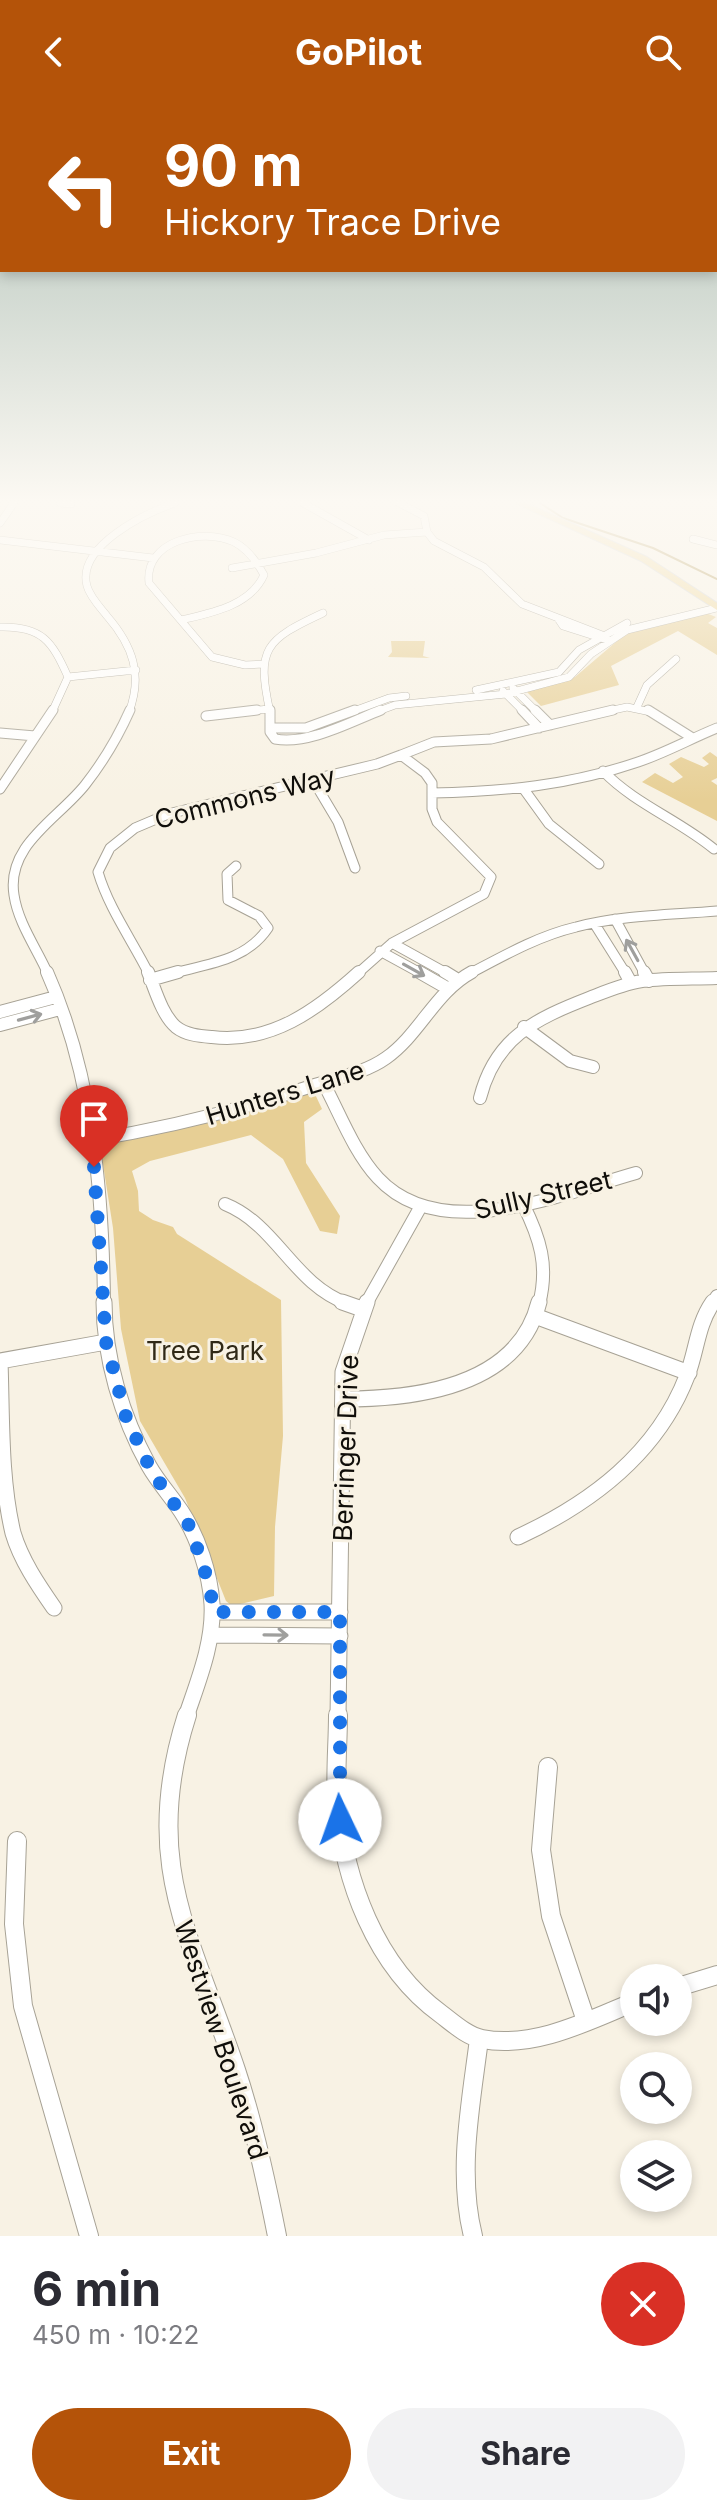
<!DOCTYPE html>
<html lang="en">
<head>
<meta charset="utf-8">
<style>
  :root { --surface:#fff; --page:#f2f2f3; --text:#2b2b33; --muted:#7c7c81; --accent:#b45309 }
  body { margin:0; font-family:Inter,sans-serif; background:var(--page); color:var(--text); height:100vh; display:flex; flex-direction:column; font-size:30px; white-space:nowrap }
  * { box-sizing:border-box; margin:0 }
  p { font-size:26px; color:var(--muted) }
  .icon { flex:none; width:44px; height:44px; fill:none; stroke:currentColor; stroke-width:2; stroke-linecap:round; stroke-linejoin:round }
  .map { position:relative; height:2132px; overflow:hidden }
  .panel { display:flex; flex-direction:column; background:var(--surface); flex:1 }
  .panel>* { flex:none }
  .top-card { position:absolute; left:0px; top:0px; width:718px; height:168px; box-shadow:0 4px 12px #0003; background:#b45309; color:#fff; overflow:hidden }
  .fabs { position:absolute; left:620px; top:1860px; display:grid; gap:16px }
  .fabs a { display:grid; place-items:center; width:72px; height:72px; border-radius:50%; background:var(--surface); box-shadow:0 4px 12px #0003; font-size:40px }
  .pin { position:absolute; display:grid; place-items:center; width:68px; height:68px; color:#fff; margin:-82px -34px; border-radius:50% 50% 50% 0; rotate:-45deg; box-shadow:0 0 8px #0007 }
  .pin .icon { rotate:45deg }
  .me { position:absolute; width:88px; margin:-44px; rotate:357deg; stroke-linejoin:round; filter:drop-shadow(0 0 6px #0008) }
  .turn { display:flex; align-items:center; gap:28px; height:168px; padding:0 32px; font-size:36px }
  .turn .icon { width:104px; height:104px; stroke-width:2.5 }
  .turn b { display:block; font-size:56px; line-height:68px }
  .round { display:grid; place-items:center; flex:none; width:84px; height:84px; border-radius:42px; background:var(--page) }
  .summary { display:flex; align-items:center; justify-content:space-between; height:136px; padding:0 32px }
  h1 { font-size:48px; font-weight:700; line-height:60px }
  .cta { display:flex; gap:16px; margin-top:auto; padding:16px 32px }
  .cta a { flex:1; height:92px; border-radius:48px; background:var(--accent); color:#fff; font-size:32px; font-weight:700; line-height:92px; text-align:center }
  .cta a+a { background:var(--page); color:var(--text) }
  header { display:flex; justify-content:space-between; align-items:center; height:104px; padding:0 32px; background:var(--accent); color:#fff; font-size:36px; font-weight:700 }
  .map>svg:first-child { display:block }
  .green { fill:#e7cf95 }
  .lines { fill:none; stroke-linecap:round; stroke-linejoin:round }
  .stream { stroke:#af934c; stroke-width:2 }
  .minor-far4-casing { stroke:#a7a295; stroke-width:8 }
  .minor-far3-casing { stroke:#a7a295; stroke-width:11 }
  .minor-far2-casing { stroke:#a7a295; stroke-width:14 }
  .minor-far1-casing { stroke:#a7a295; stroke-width:17 }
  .minor-casing { stroke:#a7a295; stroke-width:20 }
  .major-casing { stroke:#d4d4d3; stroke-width:2 }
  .minor-far4 { stroke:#fff; stroke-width:7 }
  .minor-far3 { stroke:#fff; stroke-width:9 }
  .minor-far2 { stroke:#fff; stroke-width:12 }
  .minor-far1 { stroke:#fff; stroke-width:15 }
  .minor { stroke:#fff; stroke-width:18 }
  .major { fill:#efd799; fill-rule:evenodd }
  .oneway { stroke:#9f9f9d }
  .route { stroke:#1a73e8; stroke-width:14; stroke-dasharray:0 25.2 }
  .labels { text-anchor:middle; stroke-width:6; stroke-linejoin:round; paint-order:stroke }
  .street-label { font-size:26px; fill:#100e0a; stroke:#f8f2e4 }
  .park-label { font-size:26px; fill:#302917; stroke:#f8f2e4 }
</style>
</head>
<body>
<header><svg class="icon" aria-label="back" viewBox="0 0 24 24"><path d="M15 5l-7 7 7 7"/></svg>GoPilot<svg class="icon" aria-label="search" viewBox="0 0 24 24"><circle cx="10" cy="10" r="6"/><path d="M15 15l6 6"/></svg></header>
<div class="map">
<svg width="717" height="2132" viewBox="0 0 717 2132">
  <rect width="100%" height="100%" fill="#f8f2e4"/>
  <path class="green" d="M701,507L716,513L708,519L717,524V551L678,527L611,562L619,581L541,602L527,588L575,573L631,525Z
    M391,537H425L423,552L430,554L388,553L392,548Z
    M710,648L717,653V674L711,677L717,681V717L642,678L655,669L673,679L683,673L669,660L681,653L704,663L709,660L702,654Z
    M313,986L322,1005L304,1018L306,1059L340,1112L337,1130L320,1127L283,1055L251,1031L150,1057L132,1067L138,1087L139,1107L153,1116L173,1123L177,1130L281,1196L283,1332L275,1423L274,1492L232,1502L226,1497L185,1394L140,1317L121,1225L113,1124L99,1035C173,1030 243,1010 313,986Z"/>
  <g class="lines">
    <path class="stream" d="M540,399L563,414L653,444L717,475"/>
    <g class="minor-far4-casing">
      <path id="minor-far4" d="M60,399L71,400
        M303,399L369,436
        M399,399L424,412L427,428L434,437L484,463L522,500L602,531L610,537L563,522L559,516
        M0,419L14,399
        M693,435L717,441
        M0,436L153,454
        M232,464L316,449L384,431L427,428
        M181,516C211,509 250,502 264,471C257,458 248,445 234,438C202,423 144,437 149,479L212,553L245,561L263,560
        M0,523C42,522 52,537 68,573L52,608
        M68,573L136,566
        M513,584L537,608
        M476,586L559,568L579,546L627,519
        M503,587L524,608
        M637,603L647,581L676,555
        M129,608C143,571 133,542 107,512C100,503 90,493 87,482C76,442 146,409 175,399
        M239,608L269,605
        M270,608C256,544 265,536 323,509
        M351,608L389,594L406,592
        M376,608L395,601L506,590L569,573L591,550L627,526L717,504
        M604,608L627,603L651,608"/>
    </g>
    <g class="minor-far3-casing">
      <path id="minor-far3" d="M270,606V628L275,635C309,641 350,618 381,606
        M522,606L539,624
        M535,606L550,621
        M648,606L691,633
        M206,612L257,606
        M272,624H306L355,606
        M0,629L35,632
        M401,651L434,638L491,635L613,606
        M603,667C635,700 679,716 714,745
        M313,676L338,718L355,764
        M523,684L549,720L599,760
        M0,685L53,606
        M432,689C502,688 571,681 638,658C665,649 690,635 717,624
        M615,815L645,870
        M594,819L626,870
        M392,839L448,870
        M380,847L422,870
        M48,870C37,845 18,819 14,791C6,741 58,715 85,681C103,658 118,633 130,606
        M149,870C132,836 109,805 98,768L110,744L135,724L168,710L377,660L401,651
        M170,870C207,860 246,857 268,824L259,812L228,796L227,770L236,762
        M357,870L392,839L484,790L491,773L437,718L432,705V679L425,669L401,651
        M469,870C503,852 538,832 576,823C621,811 670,811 717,807"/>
    </g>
    <g class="minor-far2-casing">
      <path id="minor-far2" d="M47,868C93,971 103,1089 104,1200
        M148,868C155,885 162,911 176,923C186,931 200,932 212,933C271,940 317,906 359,868
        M419,868L447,884
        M445,868L458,876
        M625,868L631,879
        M644,868L649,877
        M150,876L178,868
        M0,908L56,893
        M0,921L60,905
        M524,923L570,957L593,963
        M323,978C340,1010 354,1048 378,1074C441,1142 561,1090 636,1069
        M480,994C495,934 535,915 589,894C607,887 623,880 642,877C667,874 692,875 717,874
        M92,1036C168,1024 239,1006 312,982C336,974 365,969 386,954C420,930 435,888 472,868
        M225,1100C277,1121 293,1180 348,1200
        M523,1100C540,1134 549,1162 539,1200
        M366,1200L421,1102
        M712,1200L717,1192"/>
    </g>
    <g class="minor-far1-casing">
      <path id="minor-far1" d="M104,1198C104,1254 122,1313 149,1362C158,1378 171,1392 181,1407C198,1433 210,1469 212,1500C214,1539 198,1577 186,1613
        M342,1198L362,1205
        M535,1212L689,1269
        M0,1257C2,1313 0,1374 13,1429C21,1456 38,1481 54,1504
        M0,1257L106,1238
        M344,1295C416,1295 518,1283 539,1198
        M518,1433C591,1399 657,1350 687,1272C697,1246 697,1221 713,1198
        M214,1508H340
        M212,1531L340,1532
        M338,1613L343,1268L367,1198"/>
    </g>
    <g class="minor-casing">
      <path id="minor" d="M187,1611C140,1758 191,1832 236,1966C254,2020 266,2076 277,2132
        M338,1611C338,1639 335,1669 337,1697C344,1776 375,1862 441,1910C453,1919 467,1932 482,1935C534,1945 588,1917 634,1898
        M548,1663L541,1746L551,1812L586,1917
        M17,1737L14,1820L23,1902L89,2132
        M678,1883L717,1871
        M473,2132C457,2068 471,1999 479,1935"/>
    </g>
    <g class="major-casing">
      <path id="major" d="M515,399H526L647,453L717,499V506L641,457Z"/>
    </g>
    <use href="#minor-far4" class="minor-far4"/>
    <use href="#minor-far3" class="minor-far3"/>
    <use href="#minor-far2" class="minor-far2"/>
    <use href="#minor-far1" class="minor-far1"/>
    <use href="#minor" class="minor"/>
    <use href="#major" class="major"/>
  </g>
  <defs><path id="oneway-shaft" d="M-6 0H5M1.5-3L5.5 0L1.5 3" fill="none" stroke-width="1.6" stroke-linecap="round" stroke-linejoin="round" transform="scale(2)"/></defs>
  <g class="oneway">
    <use href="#oneway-shaft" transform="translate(632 846) rotate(-119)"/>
    <use href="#oneway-shaft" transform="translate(414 866) rotate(29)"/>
    <use href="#oneway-shaft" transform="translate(30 913) rotate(-15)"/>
    <use href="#oneway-shaft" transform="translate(276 1531) rotate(1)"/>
  </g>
  <linearGradient id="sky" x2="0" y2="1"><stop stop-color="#acbeb5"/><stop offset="0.57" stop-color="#fcf9f3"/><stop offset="1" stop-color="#fcf9f3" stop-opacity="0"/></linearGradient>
  <rect width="717" height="697" fill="url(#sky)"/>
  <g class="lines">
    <path class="route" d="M94,1063L106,1238L126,1313L151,1366L190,1423L209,1480L214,1508H340V1716"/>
  </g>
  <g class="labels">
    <g class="street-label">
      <text transform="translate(245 694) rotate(-14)" y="9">Commons Way</text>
      <text transform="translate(285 989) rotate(-17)" y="9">Hunters Lane</text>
      <text transform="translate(543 1091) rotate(-13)" y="9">Sully Street</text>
      <text transform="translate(346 1344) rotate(-88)" y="9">Berringer Drive</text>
      <text transform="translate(221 1936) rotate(72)" y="9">Westview Boulevard</text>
    </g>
    <g class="park-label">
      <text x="205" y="1256">Tree Park</text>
    </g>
  </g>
</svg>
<div class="fabs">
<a><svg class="icon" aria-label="sound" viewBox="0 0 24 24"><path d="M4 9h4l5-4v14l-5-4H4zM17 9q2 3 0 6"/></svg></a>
<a><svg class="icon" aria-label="search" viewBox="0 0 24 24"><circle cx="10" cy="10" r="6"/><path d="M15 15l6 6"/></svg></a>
<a><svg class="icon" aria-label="layers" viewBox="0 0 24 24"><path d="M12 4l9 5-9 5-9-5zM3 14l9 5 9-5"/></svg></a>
</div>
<div class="pin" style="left:94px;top:1063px;background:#d93025"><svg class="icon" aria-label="arrive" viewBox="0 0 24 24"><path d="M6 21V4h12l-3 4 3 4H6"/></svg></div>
<svg class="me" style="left:340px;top:1716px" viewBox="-20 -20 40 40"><circle r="19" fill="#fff"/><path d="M0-13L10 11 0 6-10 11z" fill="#1a73e8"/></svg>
<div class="top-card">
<div class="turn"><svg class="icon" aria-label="left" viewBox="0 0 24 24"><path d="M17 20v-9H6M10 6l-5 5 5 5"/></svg><div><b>90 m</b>Hickory Trace Drive</div></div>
</div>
</div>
<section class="panel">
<div class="summary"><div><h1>6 min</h1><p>450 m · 10:22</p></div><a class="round" style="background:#d93025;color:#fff"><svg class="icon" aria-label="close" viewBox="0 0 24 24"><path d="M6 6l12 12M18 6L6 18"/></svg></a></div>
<div class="cta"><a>Exit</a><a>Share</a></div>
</section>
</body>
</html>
